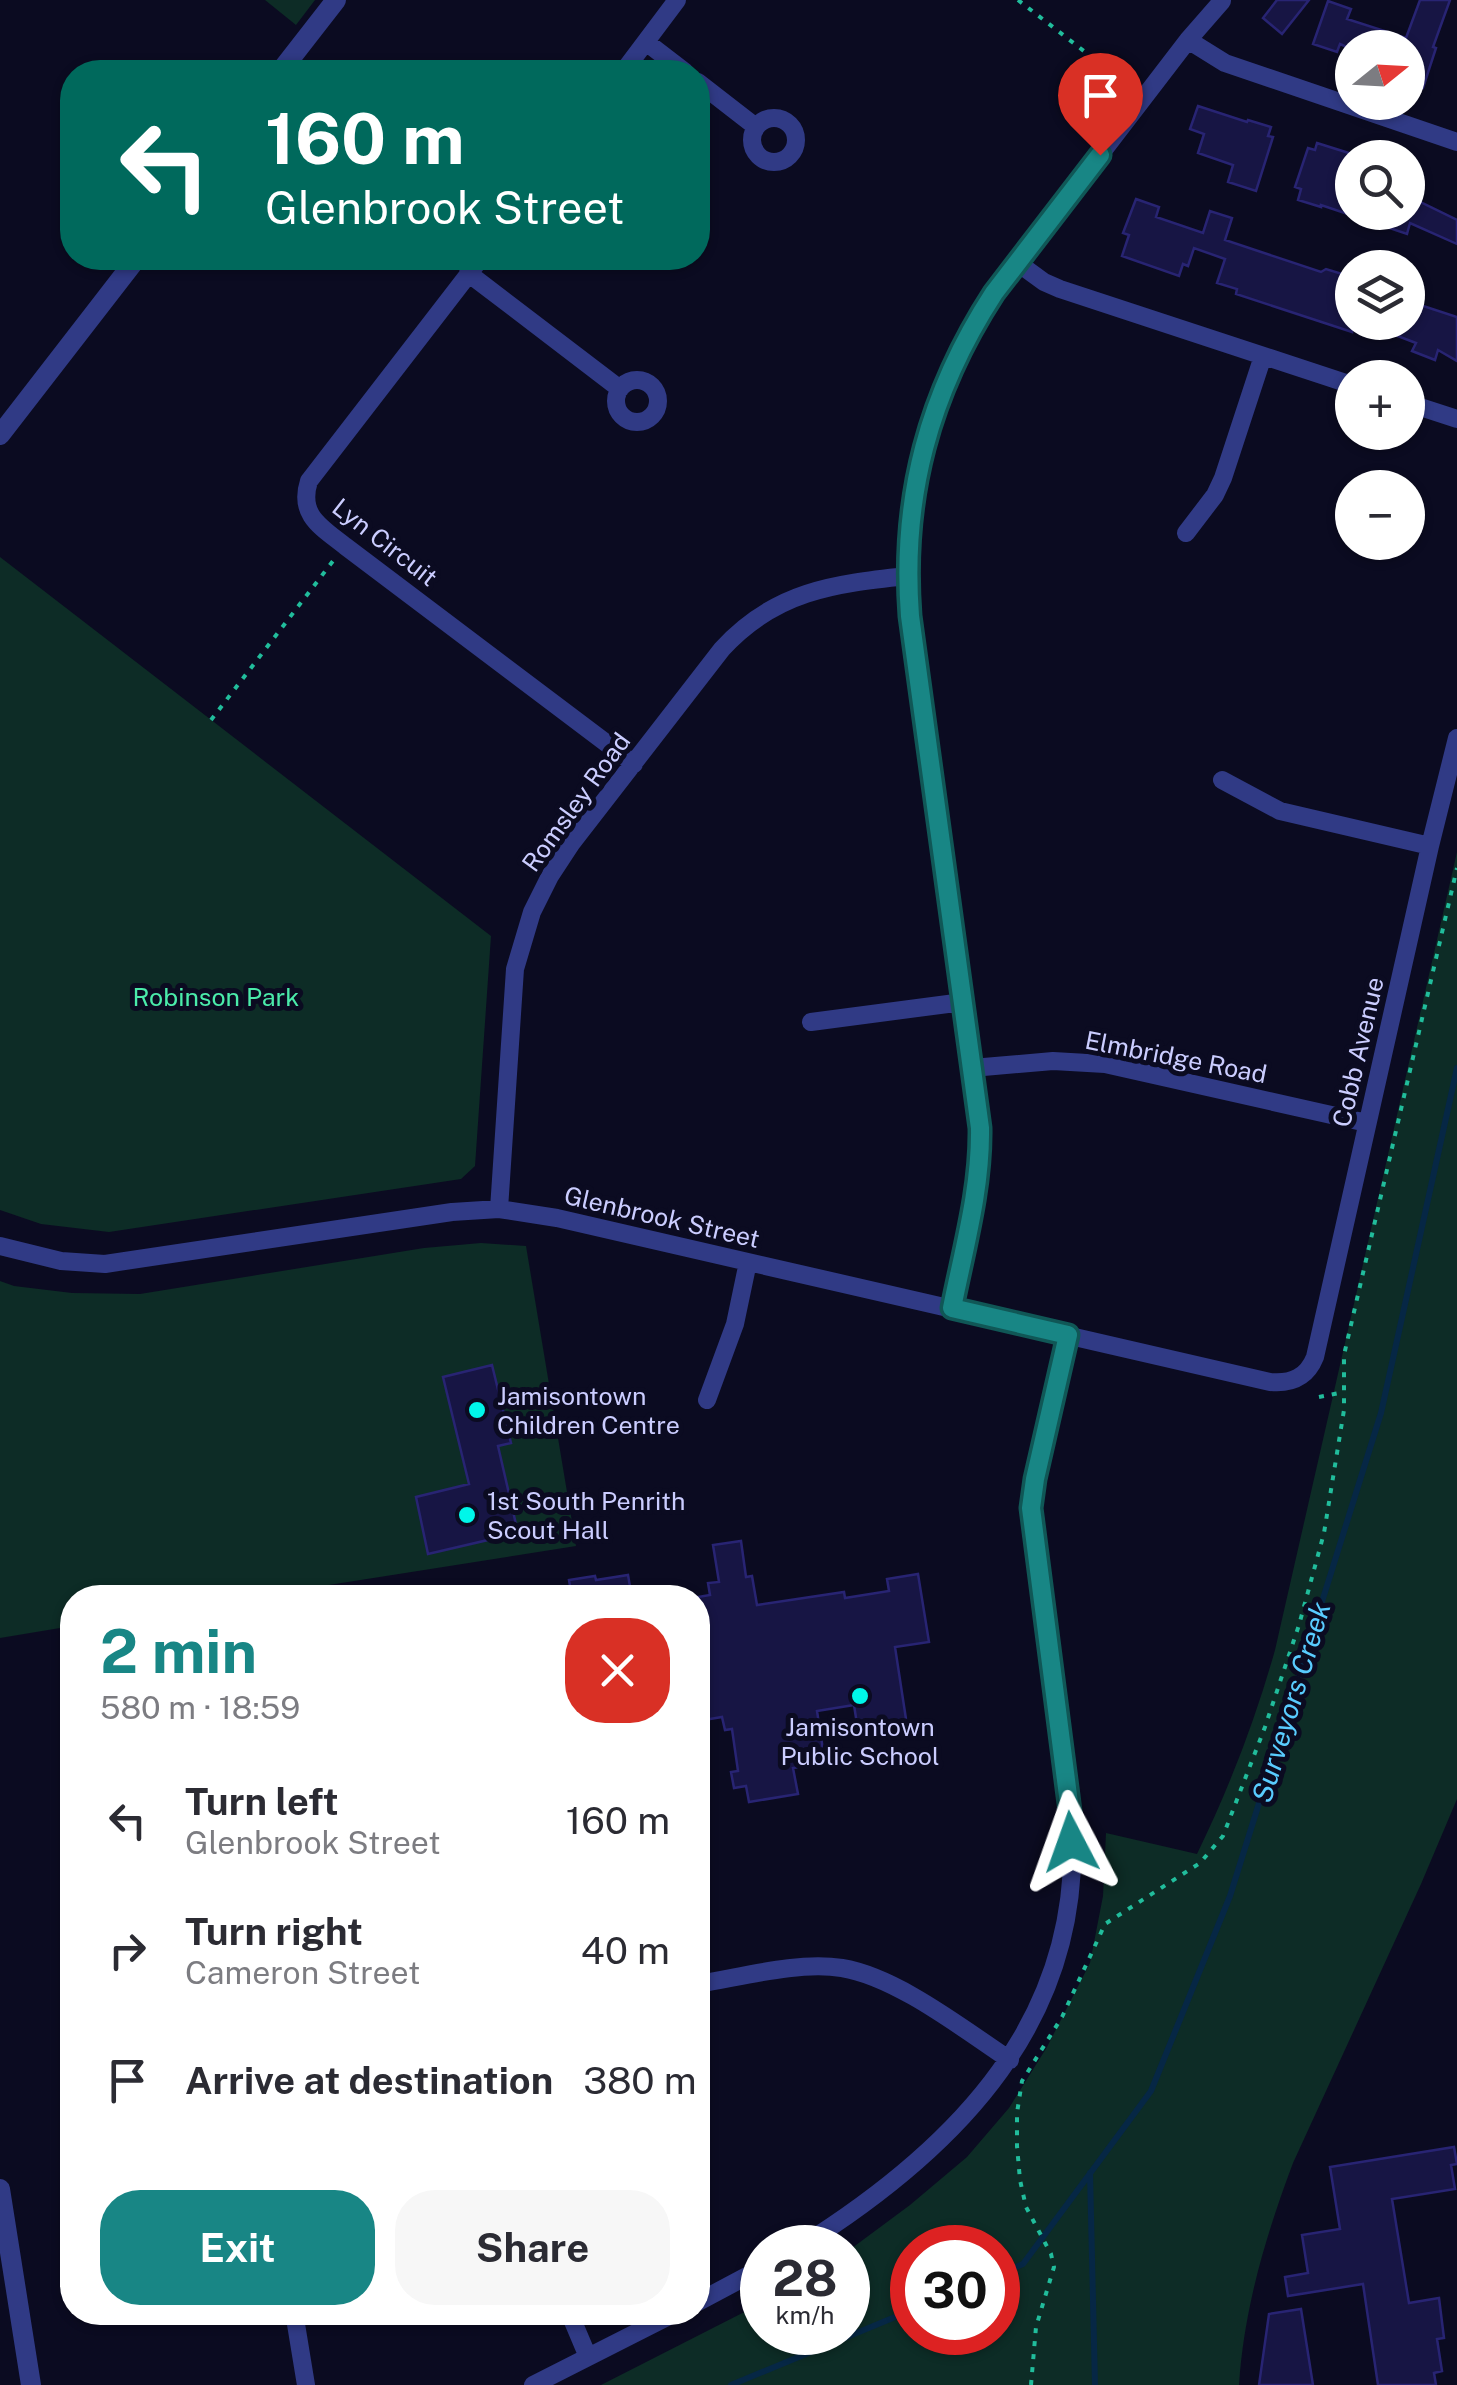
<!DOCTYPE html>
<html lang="en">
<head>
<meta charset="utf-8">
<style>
  :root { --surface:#fff; --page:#f7f7f7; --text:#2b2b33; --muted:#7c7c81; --accent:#188685 }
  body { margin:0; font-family:"Public Sans",sans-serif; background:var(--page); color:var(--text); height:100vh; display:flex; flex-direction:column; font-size:38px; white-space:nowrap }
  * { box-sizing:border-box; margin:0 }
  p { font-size:32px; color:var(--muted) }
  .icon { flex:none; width:55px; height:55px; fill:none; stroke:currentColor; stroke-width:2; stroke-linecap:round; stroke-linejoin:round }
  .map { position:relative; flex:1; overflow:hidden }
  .drawer { position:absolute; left:60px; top:1585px; width:650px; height:740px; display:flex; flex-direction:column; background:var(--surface); border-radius:40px; box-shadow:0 2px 8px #0004 }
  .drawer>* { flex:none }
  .top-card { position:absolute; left:60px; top:60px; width:650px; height:210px; border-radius:40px; box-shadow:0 2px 8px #0004; background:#00695c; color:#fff; overflow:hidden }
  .needle { width:65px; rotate:72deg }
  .buttons { position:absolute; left:1335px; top:30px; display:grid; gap:20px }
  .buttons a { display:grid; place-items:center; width:90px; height:90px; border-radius:50%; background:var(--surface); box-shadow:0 2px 8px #0004; font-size:50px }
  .speed { position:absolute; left:740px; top:2225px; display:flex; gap:20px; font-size:50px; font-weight:700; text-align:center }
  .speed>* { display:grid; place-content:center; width:130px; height:130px; border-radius:50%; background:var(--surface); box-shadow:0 2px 8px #0004; line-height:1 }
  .speed small { font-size:25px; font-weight:400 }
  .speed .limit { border:15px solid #d22; background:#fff; color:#111 }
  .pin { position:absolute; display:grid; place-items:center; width:85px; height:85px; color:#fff; margin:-102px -42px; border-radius:50% 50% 50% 0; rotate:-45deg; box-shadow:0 0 10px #0007 }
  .pin .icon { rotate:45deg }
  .me { position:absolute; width:110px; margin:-55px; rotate:356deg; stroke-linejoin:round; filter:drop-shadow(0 0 8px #0008) }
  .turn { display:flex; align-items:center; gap:35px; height:210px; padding:0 40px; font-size:45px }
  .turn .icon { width:130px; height:130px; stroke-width:2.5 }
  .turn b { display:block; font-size:70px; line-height:85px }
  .round { display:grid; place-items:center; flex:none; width:105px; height:105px; border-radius:40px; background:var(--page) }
  .summary { display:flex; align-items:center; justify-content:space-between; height:170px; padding:0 40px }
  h1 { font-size:60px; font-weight:700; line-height:75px; color:var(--accent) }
  .cta { display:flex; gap:20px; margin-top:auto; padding:20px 40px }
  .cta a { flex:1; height:115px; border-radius:40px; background:var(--accent); color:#fff; font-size:40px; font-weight:700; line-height:115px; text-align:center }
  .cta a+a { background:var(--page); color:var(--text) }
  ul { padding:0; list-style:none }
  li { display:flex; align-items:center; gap:30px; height:130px; padding:0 40px }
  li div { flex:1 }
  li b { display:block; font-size:38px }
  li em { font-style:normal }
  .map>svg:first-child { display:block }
  .green { fill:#0d2c26; fill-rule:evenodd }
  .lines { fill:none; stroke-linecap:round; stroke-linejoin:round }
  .stream { stroke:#062745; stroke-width:6 }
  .building { fill:#171544; stroke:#282473; stroke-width:2.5 }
  .path { stroke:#21bd9c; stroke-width:4; stroke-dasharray:5 8; stroke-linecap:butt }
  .minor { stroke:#303a85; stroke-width:18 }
  .tertiary { stroke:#303a85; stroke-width:20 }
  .route-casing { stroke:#105756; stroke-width:25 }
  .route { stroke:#188685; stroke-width:18 }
  .poi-dot { fill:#00f6e9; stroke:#0b0b21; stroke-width:4 }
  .labels { text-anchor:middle; stroke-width:10; stroke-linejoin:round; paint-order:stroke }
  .street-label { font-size:25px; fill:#cbcdff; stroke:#0b0b21 }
  .park-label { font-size:25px; fill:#4bebaa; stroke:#0b0b21 }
  .poi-label { font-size:25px; fill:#cbcdff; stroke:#0b0b21; text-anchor:start }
  .water-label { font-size:28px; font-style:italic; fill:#59ccff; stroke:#0b0b21 }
</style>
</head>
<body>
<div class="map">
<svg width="1457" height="2385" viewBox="0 0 1457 2385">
  <rect width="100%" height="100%" fill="#0b0b21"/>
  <path class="green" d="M265,0H315L296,25Z
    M0,557L491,936L475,1166L461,1179L109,1232L41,1224L0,1210Z
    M1457,852V1799L1421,1884L1293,2163C1266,2235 1244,2308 1239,2385H601L762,2303V2332H848V2251L910,2205L967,2157L1009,2108L1047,2047L1090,1963L1103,1896L1106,1833L1197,1854C1229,1788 1255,1721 1275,1650ZM912,2248H998V2332H912Z
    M481,1243L526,1246L576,1546L252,1597L72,1598V1626L0,1638V1281L14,1286L72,1293L140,1294L424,1248Z"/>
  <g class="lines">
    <path class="stream" d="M1090,2173L1095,2385
      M998,2275L1023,2264L1151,2091L1230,1896L1381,1413L1457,1068
      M731,2385L912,2310"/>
  </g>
  <path class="building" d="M1277,0H1309L1282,34L1263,18Z
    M1420,0H1450L1433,47L1436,48L1423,88L1408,83V48H1349L1340,44L1337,52L1313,44L1328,1L1351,9L1347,19L1406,38Z
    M1198,106L1247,122L1248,120L1271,127L1268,136L1273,137L1256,191L1228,182L1233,165L1198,153L1204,134L1190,129Z
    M1317,143L1352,154V212H1408V196L1457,220V244L1410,223L1407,234L1321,205V207L1298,200L1301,189L1295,187L1308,148L1315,150Z
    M1136,199L1159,207L1156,217L1203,233L1210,211L1232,218L1225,240L1321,272L1326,269L1352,277V332L1236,294L1237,289L1217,283L1225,259L1194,248L1188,266L1183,264L1179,276L1122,256L1129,235L1123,233Z
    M1408,301L1457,317V361L1438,350L1435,360L1412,351L1416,343L1366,324V322H1408Z
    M492,1365L511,1443L498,1446L518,1533L428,1554L416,1497L469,1484L443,1377Z
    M741,1541L746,1577L752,1576L757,1605L844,1592L845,1598L889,1591L887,1579L918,1574L929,1642L895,1647L906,1719L881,1723L882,1733L859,1737L854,1705L817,1711L825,1763L793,1768L798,1794L749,1802L746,1786L734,1788L731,1772L738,1771L732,1729L725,1730L722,1717L698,1721V1668H703L698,1629V1597L710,1595L708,1583L719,1582L713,1545Z
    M628,1575L632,1598H572L569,1580L595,1576L596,1580Z
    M1454,2147L1457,2164L1451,2165L1455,2189L1392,2199L1409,2303L1439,2298L1444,2338L1437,2339L1442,2371L1434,2373L1436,2385H1378L1363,2284L1288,2296L1285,2277L1308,2273L1302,2235L1340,2229L1330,2167Z
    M1301,2309L1313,2385H1259L1269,2314Z"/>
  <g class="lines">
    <path class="path" d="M1018,0L1129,86
      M211,720L333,561
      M1319,1397L1344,1392
      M1031,2385L1036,2327L1054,2267L1051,2254L1026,2207L1020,2180L1017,2146V2113L1022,2081L1062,2017L1105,1924L1200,1863L1223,1836L1265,1727L1299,1625L1324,1533L1344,1410V1355L1457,868"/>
    <path class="minor" d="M1188,40L1225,63L1457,142
      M646,42L685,72
      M623,72L677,0
      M698,82L756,127
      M752 140a22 22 0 1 1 44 0a22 22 0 1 1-44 0Z
      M481,258L309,481C298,515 321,527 345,546L634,764
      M1018,263L1044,282L1060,289L1352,385
      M468,273L620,389
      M616 401a21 21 0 1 1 42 0a21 21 0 1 1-42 0Z
      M1408,403L1457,419
      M1186,533L1215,495L1223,478L1263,356
      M1222,780L1280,811L1430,846
      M811,1022L963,1002
      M972,1068L1053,1061L1105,1064L1367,1123
      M499,1209L515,969L532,912L550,876L571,844L722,649C775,591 833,584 907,576
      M0,1246L61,1261L105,1264L452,1212L499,1209L557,1218L1270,1382C1292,1384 1307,1377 1315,1357L1430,846L1457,738
      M952,1308C964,1249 981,1189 979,1128L909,616C902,494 927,396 994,293L1188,40L1222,1
      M707,1400L735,1324L748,1262
      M698,1984C742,1977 798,1961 842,1968C897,1977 963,2029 1010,2060
      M798,2248C957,2149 1087,2018 1071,1817C1065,1744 1052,1671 1042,1599C1038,1569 1033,1539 1031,1508L1035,1479L1068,1335
      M698,2302L762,2268
      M294,2312L306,2385
      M569,2312L588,2357
      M533,2385L677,2312"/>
    <path class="tertiary" d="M280,72L336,0
      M0,435L137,258
      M0,2189L31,2385"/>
  </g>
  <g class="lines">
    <g class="route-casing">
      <path id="route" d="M1071,1842V1819L1031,1508L1035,1479L1068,1335L952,1308C964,1248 981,1189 980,1128L910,616C901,497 929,393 994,293L1100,155"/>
    </g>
    <use href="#route" class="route"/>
  </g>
  <g class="poi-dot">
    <circle cx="477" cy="1410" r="10"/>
    <circle cx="467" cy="1515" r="10"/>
    <circle cx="860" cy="1696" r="10"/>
  </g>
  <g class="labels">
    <g class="street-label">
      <text transform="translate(385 542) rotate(38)" y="9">Lyn Circuit</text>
      <text transform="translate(576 802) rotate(-54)" y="9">Romsley Road</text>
      <text transform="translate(1358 1052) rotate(-77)" y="9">Cobb Avenue</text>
      <text transform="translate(1176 1057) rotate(11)" y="9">Elmbridge Road</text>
      <text transform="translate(662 1217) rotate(13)" y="9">Glenbrook Street</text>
    </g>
    <g class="park-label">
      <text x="216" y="1006">Robinson Park</text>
    </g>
    <g class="poi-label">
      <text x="497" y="1405">Jamisontown<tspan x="497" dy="29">Children Centre</tspan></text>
      <text x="487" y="1510">1st South Penrith<tspan x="487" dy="29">Scout Hall</tspan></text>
      <text x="860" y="1736" text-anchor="middle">Jamisontown<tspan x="860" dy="29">Public School</tspan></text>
    </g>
    <g class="water-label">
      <text transform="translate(1291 1702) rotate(-73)" y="10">Surveyors Creek</text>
    </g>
  </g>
</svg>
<div class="buttons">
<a><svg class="needle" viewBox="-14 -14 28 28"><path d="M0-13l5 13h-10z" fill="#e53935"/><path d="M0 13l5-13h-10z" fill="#7c7c81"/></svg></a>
<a><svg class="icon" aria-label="search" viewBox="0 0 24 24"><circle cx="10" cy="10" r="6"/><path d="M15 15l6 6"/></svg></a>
<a><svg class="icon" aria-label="layers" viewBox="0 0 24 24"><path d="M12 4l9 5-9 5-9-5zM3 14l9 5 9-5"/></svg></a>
<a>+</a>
<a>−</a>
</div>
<div class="speed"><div>28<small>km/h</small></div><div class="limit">30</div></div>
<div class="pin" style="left:1100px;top:155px;background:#d93025"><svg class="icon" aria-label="arrive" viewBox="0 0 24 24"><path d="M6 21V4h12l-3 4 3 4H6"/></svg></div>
<svg class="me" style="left:1071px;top:1842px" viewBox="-20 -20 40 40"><path d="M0-17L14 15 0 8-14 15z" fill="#188685" stroke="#fff" stroke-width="4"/></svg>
<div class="top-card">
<div class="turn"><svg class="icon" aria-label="left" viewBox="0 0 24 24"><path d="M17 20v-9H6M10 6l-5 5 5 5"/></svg><div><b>160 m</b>Glenbrook Street</div></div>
</div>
<section class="drawer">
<div class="summary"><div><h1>2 min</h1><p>580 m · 18:59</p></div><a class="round" style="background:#d93025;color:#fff"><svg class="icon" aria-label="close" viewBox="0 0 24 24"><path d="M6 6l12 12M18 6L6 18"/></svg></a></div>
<ul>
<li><svg class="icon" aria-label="left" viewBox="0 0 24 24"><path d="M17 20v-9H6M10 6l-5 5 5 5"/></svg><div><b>Turn left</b><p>Glenbrook Street</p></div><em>160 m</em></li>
<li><svg class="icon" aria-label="right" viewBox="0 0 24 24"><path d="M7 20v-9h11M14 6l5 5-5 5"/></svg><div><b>Turn right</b><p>Cameron Street</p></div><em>40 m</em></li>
<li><svg class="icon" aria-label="arrive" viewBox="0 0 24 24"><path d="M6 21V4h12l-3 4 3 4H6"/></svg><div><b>Arrive at destination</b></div><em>380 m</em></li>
</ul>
<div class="cta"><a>Exit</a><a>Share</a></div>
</section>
</div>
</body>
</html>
